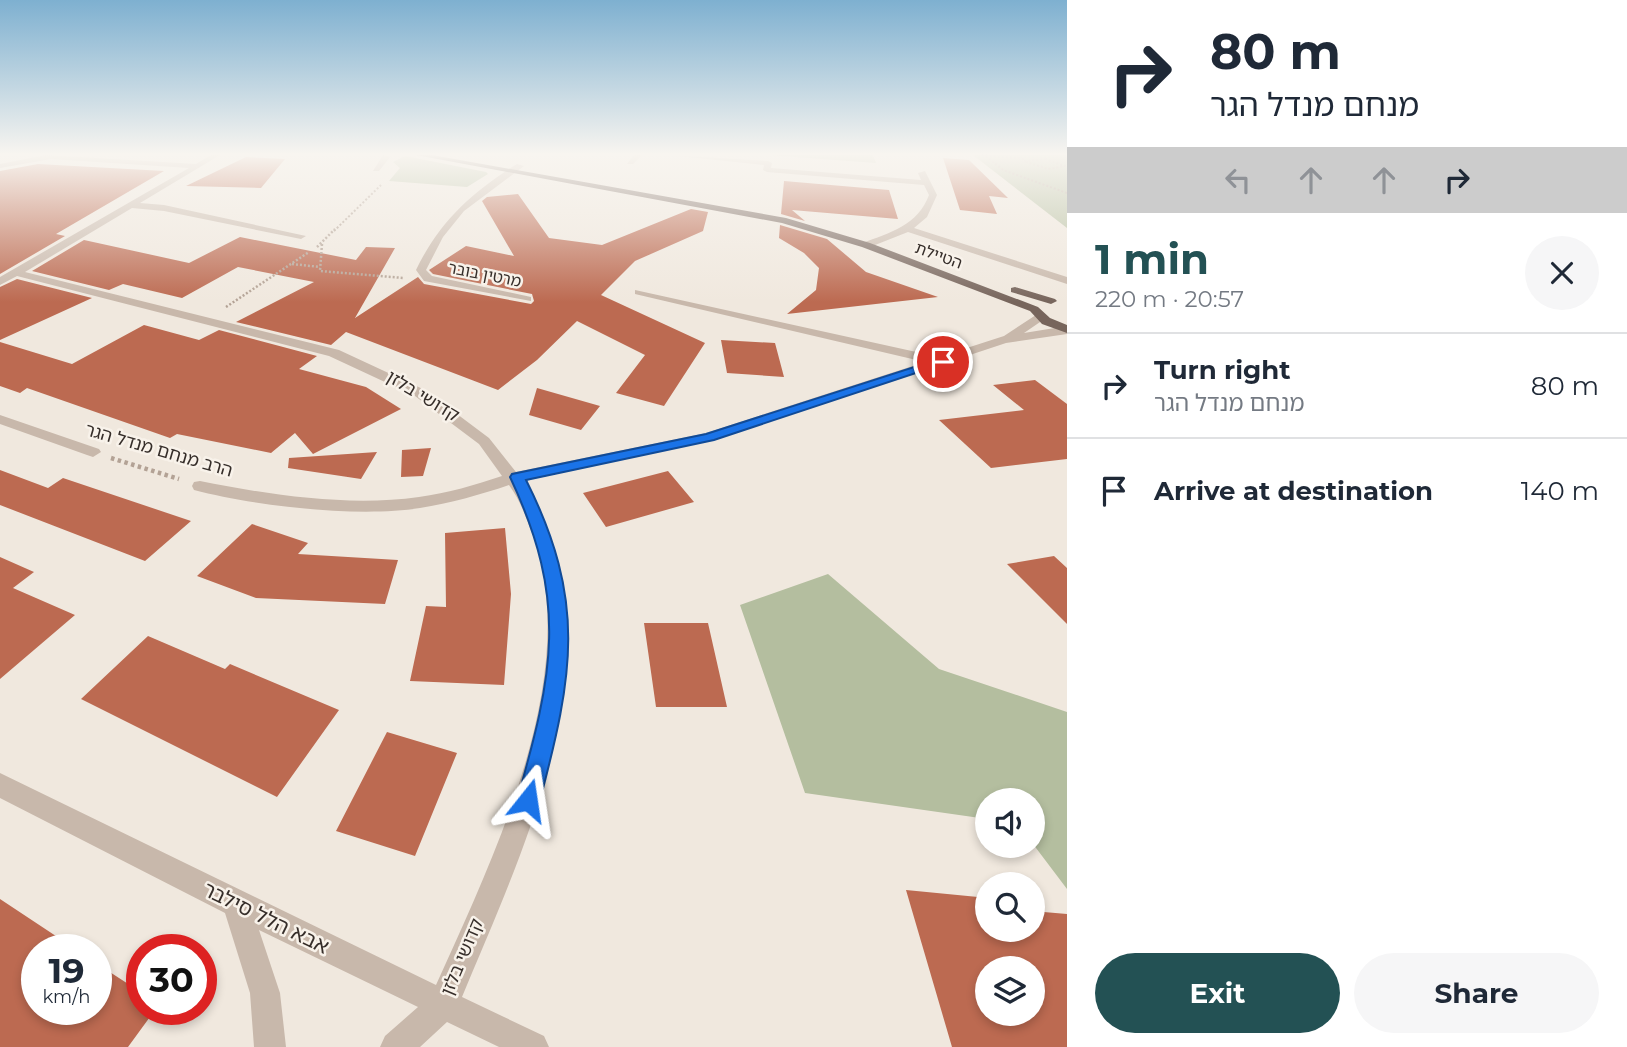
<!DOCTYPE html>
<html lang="en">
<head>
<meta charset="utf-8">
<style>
  :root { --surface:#fff; --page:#f6f6f7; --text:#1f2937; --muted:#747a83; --line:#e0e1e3; --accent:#235154 }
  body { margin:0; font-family:Montserrat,"Noto Sans Hebrew",sans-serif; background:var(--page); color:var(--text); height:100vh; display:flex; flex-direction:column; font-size:26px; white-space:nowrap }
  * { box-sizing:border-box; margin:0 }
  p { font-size:23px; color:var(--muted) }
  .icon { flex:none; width:38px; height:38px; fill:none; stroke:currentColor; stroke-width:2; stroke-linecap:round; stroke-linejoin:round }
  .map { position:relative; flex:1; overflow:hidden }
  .details { display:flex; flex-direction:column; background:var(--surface); width:560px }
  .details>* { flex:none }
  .hud { background:#fff; color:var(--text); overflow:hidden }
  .fabs { position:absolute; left:975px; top:788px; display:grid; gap:14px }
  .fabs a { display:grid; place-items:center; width:70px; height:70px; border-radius:50%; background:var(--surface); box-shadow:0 4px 10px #0003; font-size:35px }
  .speed { position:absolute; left:21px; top:934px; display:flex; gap:14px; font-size:35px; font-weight:700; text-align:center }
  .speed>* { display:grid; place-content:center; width:91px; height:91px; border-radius:50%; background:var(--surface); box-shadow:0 4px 10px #0003; line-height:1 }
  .speed small { font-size:18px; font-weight:400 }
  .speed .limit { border:10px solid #d22; background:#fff; color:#111 }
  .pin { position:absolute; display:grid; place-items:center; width:60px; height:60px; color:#fff; margin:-30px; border:4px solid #fff; border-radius:50%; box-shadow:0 2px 7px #0007 }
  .me { position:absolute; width:77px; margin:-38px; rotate:15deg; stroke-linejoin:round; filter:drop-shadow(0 0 5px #0008) }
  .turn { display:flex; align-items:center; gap:24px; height:147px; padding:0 28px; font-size:32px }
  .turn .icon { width:91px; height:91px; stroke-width:2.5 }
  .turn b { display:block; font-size:49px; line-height:60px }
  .lanes { display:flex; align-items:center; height:66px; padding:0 28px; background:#0003; justify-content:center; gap:35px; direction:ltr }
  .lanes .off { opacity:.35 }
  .round { display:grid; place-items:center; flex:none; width:74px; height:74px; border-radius:37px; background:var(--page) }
  .head { display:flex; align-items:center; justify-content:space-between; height:119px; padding:0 28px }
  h1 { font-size:42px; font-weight:700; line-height:52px; color:var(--accent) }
  .cta { display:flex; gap:14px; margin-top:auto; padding:14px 28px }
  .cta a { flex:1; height:80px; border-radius:42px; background:var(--accent); color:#fff; font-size:28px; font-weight:700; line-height:80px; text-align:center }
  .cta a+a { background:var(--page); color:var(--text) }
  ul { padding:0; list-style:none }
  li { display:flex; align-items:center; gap:21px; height:105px; padding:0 28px; border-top:2px solid var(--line) }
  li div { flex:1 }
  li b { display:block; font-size:26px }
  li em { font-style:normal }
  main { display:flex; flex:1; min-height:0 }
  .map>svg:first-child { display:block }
  .green { fill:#b4be9f }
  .building { fill:#bc6a51; fill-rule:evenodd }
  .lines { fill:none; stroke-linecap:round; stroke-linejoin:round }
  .path-far2 { stroke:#b3a295; stroke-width:2; stroke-dasharray:2 2; stroke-linecap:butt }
  .path-far1 { stroke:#b3a295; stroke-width:2.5; stroke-dasharray:2 2; stroke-linecap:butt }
  .path { stroke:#b3a295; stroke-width:4.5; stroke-dasharray:3.5 3.5; stroke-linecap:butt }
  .minor { fill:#c8b8ab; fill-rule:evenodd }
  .major { fill:#77655c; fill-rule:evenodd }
  .route { fill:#1a73e8; stroke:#114b97; stroke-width:2 }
  .labels { text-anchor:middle; stroke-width:5; stroke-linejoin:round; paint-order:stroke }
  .far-street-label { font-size:16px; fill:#362e2a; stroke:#f8f2ea }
  .street-label { font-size:18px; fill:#362e2a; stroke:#f8f2ea }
  .near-street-label { font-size:21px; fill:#362e2a; stroke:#f8f2ea }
</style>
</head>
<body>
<main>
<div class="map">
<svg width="1067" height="1047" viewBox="0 0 1067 1047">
  <rect width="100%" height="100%" fill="#f0e8de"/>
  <path class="green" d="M768,155H873L876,163Z
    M973,155H1067V228Z
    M405,156L486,172L488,174L467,187L389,181L400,168L393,162Z
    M828,574L939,669L1067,712V889L1033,844L1032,800H987V819L805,793L740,605Z"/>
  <path class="building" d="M246,157L285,159L261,188L186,186Z
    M943,158L969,160L1008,198L989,196L997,214L960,210Z
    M38,164L164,171L56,234L65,236L0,274V171Z
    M784,181L889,190L898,219L792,210L805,221L781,214Z
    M518,194L549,238L602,245L691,209L708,212L703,231L635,261L601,295L705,343L664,406L616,393L645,355L577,321L537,360L498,390L346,332L331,345L236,322L314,282L238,267L182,298L123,284L109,290L32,271L84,240L189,263L240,237L356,260L366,247L395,248L355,318L418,277L424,284L531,304L534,301L532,294L433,274L429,270L466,246L514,256L482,201L487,197Z
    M780,225L827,239L866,272L938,297L787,314L816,290L819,268L804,253L779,238Z
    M17,279L92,298L0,340V287Z
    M144,325L199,340L219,330L317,356L299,369L366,387L401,409L313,454L295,433L271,453L177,434L170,438L27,388L20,393L0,386V342L72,364Z
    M721,340L775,343L784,377L727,373Z
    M1035,380L1067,404V459L991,468L939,420L1024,410L993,385Z
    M537,388L600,406L581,430L529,415Z
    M431,448L423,476L401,477L402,450Z
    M377,452L361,479L288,468L289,458Z
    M0,470L48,488L63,478L191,521L145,561L0,505Z
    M668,471L694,502L606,527L583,493Z
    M252,524L308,543L298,554L398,560L385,604L256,598L197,576Z
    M505,528L511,594L504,685L410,681L426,606L446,607L445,533Z
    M1054,556L1067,568V624L1007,564Z
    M0,557L34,572L13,588L75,615L0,679Z
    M644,623H708L727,707H656Z
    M148,636L225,669L230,664L339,710L277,797L81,699Z
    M387,732L457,753L415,856L336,831Z
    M906,890L978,897L987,929H1032V911L1067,914V1047H952ZM987,968H1032V1013H987Z
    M0,899L77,950H37V1010H96V963L142,993V1010H155L128,1047H0Z"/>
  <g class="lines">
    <path class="path-far2" d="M982,155L1025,159
      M986,156L1003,170L1067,193
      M1045,159L1065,166L1048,169L1024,161Z
      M334,231L381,185"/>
    <path class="path-far1" d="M322,244L320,271L404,278
      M317,247L335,229
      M292,264L320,267
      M226,307L309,252"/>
    <path class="path" d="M111,458L179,479"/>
    <path class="minor" d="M46,155L196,164L211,155H220L140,203L164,205L306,236L301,239L164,211L132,208L25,272L339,350L425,390L489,438L516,472L706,433L925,362L635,294V290L939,357L1004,336L1039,313L1043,314V320L1024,333L1067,326V334L1006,343L714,440L523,481C536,497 542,514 549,533C607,678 518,862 462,997L544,1036L549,1047H499L447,1022L420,1047H380L385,1036L418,1007L259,930L280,993L286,1047H254L250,993L225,913L0,798V773L436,985C494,856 584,673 532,533C525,515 520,500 509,485C480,495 450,503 420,508C358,518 255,506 194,490L192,486L194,482L200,481C270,495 348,507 419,497C448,493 475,485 502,476L479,444L415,396L329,356L17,276L0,285V277L189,168L51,159L0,168V164Z
      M383,155L390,157L379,171H373Z
      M634,155H642L633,164H627Z
      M669,155L768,161L772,163L771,168L921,180L918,173L925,171L937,195L927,217L914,228L1067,277V284L908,232L870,247H862V243C890,233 918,225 929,195L924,185L767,172L763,170L764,165Z
      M517,164L524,166L464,211L443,237L426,270L432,276L531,297V301L424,281L416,270C439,222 472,192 517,164Z
      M0,415L99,449L101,452L93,457L87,455L0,424Z"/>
    <path class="major" d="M416,155H432L786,218L870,243L1038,307L1050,318L1067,325V333L1042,324L1030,311L862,247L782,223Z
      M1015,287L1055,299L1057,301L1051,304L1011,292V288Z"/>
  </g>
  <linearGradient id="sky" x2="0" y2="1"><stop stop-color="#7eb0d0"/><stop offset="0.51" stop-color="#f8f5f0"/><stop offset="1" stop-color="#f8f5f0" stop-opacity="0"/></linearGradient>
  <rect width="1067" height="302" fill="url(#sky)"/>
  <path class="route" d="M939,359L949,362L714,440L526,480C587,601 573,675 540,800L536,808L528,812L520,808L517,800C553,674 569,602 510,477L512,474L706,434Z"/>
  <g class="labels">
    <g class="far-street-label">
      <text transform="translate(939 255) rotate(20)" y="6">הטיילת</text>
      <text transform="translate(485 274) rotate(11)" y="6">מרטין בובר</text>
    </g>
    <g class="street-label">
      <text transform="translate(423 396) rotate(31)" y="6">קדושי בלזן</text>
      <text transform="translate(159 450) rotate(16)" y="6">הרב מנחם מנדל הגר</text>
      <text transform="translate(462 957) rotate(-67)" y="6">קדושי בלזן</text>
    </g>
    <g class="near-street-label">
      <text transform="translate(266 918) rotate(26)" y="7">אבא הלל סילבר</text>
    </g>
  </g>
</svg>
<div class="fabs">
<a><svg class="icon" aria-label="sound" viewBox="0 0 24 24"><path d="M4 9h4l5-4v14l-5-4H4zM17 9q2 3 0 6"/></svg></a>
<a><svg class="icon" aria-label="search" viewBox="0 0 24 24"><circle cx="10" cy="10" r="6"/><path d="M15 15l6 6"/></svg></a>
<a><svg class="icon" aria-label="layers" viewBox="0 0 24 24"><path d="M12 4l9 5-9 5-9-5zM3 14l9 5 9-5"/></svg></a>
</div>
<div class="speed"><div>19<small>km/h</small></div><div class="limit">30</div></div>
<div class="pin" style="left:943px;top:362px;background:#d93025"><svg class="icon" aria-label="arrive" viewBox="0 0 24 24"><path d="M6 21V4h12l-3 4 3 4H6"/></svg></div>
<svg class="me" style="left:528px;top:800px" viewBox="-20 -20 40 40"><path d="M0-17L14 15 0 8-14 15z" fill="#1a73e8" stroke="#fff" stroke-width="4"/></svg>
</div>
<section class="details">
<div class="hud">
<div class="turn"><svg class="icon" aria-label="right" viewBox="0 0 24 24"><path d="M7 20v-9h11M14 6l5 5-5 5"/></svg><div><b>80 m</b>מנחם מנדל הגר</div></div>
<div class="lanes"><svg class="icon off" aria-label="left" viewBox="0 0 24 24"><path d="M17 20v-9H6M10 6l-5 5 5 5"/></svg><svg class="icon off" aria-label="ahead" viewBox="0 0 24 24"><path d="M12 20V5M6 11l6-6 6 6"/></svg><svg class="icon off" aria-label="ahead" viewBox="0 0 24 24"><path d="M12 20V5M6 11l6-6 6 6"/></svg><svg class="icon" aria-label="right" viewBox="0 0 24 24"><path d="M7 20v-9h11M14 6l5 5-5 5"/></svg></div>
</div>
<div class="head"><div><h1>1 min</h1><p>220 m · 20:57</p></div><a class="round"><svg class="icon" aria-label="close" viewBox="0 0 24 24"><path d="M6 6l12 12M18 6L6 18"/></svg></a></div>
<ul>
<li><svg class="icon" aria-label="right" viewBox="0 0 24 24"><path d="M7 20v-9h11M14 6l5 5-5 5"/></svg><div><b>Turn right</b><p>מנחם מנדל הגר</p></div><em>80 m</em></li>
<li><svg class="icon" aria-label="arrive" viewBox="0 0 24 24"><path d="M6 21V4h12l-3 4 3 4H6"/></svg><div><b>Arrive at destination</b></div><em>140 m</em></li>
</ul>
<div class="cta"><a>Exit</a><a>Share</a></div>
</section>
</main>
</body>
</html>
